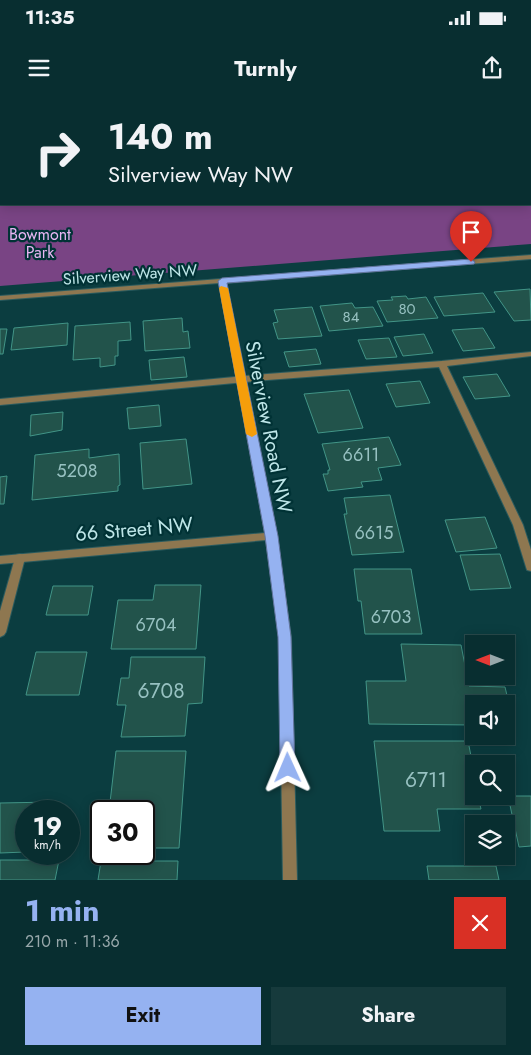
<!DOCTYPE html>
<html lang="en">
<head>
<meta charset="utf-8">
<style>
  :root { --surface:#082e30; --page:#163a3c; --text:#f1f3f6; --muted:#98a8ab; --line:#294a4c; --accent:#95b2f1 }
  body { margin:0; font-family:Jost,sans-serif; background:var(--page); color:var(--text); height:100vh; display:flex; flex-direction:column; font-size:19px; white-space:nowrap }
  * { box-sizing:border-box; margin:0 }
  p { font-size:16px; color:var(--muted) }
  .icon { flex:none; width:28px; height:28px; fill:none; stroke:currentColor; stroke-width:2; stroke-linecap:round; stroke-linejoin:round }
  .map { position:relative; height:780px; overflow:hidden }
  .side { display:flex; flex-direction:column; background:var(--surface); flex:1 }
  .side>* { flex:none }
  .hud { position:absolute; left:0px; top:0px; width:531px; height:105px; box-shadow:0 2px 12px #0003,0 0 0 1px var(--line); background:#082e30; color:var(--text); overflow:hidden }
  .needle { width:32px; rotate:270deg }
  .buttons { position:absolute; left:465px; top:535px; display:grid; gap:10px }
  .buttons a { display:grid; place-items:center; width:50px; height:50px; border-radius:0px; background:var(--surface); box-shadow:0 2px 12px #0003,0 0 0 1px var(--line); font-size:25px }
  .speed { position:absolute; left:15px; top:700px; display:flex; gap:10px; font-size:25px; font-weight:700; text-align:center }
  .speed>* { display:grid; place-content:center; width:65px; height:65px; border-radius:50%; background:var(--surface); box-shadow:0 2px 12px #0003,0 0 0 1px var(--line); line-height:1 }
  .speed small { font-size:12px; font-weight:400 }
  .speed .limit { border:2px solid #111; border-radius:8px; background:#fff; color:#111 }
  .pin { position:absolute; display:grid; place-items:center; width:42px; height:42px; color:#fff; margin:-51px -21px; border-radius:50% 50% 50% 0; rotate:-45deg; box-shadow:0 0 5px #0007 }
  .pin .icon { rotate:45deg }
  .me { position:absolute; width:55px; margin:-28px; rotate:359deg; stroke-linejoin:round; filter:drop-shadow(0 0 4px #0008) }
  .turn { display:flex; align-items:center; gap:18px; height:105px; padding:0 25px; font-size:22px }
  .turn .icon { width:65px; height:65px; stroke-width:2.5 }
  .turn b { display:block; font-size:35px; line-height:42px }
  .round { display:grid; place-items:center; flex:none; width:52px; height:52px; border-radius:0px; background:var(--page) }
  .headline { display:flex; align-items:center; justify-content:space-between; height:85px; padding:0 25px }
  h1 { font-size:30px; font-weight:700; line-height:38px; color:var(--accent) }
  .action { display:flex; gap:10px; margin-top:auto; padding:10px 25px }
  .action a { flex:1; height:58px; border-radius:0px; background:var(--accent); color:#111; font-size:20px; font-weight:700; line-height:58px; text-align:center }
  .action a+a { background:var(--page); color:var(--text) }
  .status { display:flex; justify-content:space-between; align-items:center; height:35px; padding:0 25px; background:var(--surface); direction:ltr }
  .status svg { height:14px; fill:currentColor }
  header { display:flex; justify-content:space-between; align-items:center; height:65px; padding:0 25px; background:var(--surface); font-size:22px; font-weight:700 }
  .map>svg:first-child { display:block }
  .green { fill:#794484; fill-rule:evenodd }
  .building { fill:#22534b; stroke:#429587 }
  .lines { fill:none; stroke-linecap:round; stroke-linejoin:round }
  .service-casing { stroke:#2b5b5e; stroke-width:2 }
  .minor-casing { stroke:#2b5b5e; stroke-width:2 }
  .service { fill:#8e7750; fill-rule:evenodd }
  .minor { fill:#8e7750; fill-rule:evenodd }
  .route { fill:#95b2f1; stroke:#61749d }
  .slow { fill:#f59e0b }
  .labels { text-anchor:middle; stroke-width:4.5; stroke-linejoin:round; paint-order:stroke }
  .far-number-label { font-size:15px; fill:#97c1c1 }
  .far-park-label { font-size:16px; fill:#e8b5f3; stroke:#003235 }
  .far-street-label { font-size:16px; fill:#bee6e8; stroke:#003235 }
  .number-label { font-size:18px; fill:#97c1c1 }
  .street-label { font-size:20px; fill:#bee6e8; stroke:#003235 }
  .near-number-label { font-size:21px; fill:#97c1c1 }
</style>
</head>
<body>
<div class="status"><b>11:35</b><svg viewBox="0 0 49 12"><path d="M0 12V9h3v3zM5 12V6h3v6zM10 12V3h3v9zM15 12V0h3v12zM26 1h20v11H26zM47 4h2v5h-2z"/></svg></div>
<header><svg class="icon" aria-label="menu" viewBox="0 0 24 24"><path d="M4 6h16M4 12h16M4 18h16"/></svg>Turnly<svg class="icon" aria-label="share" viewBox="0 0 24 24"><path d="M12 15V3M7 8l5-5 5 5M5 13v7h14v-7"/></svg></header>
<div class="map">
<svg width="531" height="780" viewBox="0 0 531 780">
  <rect width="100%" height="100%" fill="#0b3d40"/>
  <path class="green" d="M0,0H531V144L0,186ZM1,1H530V104H1Z"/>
  <path class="building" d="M530,189L531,220L514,221L494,192Z
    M483,193L495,212L444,216L434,197Z
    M406,196L408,199L426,197L438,218L387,222L377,201L393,200L391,197Z
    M352,203L355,208L373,207L383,226L329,231L320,206Z
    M312,207L322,236L278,239L273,223L278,222L274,210Z
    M182,218L183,232L188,231L190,248L145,251L143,221Z
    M130,222L131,240L118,241V256H115V265L100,267V258L73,260L75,226Z
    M68,223L67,245L11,250L14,228Z
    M483,228L495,248L463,251L452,230Z
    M0,229H7L3,254H0Z
    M424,234L433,253L403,256L394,237Z
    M389,238L397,257L366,259L358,240Z
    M316,249L321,264L289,267L284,252Z
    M184,257L187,277L151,280L149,260Z
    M497,274L510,296L475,299L463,277Z
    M420,281L430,303L396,307L386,284Z
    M349,290L363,328L318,333L304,294Z
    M159,305L161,326L129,329L127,308Z
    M63,312L62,330L30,336L31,315Z
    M389,337L401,365L378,368L382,380L361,382L363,387L328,391L323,374H328V370H330L322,344Z
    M186,339L192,384L143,389L140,343Z
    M89,349V358L119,354L120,385L118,386V391L32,400L35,355Z
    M7,376L4,404H0V377Z
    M390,395L404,452L352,455L344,414H347L344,398Z
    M485,417L497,448L456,452L445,420Z
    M500,454L511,488L470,490L460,455Z
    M354,469H411L422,534H365L361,501H358Z
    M155,485H201L196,549H111L118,500H153Z
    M53,486H93L88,515H46Z
    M401,544L461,545L469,586L505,587L514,625H506V604H474V625L369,624L366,581H406Z
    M36,552H87L79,595H26Z
    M131,557H205L202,603L188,604L185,636L121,637L126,605H117L121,578H129Z
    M374,641H468L472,661H488L489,664H474V696H495L496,701H479L481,709H437L440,731H384Z
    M116,651H186L179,748H144V711H109Z
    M508,696H531V746L519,747Z
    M53,702L52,711H26V752L0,753V703Z
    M0,760H59L55,780H0Z
    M101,761H178L177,780H98Z
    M427,766H496L499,780H429Z"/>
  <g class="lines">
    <g class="service-casing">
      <path id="service" d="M531,252V256L447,266L523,425L531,450V471L527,470L526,467L513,425L439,267L267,280L0,305V299L267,274L442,261Z
        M20,454L24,455L25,458L6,532L4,535L0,537V511L15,458L16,455Z"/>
    </g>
    <g class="minor-casing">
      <path id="minor" d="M531,155V159L226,183L276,436L291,537L297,780H283L279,537L266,440L0,464V456L265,433L219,183L0,200V196Z"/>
    </g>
    <use href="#service" class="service"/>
    <use href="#minor" class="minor"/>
  </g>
  <path class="route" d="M471,159L475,162L474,164L227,183L278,436L291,537L295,668L293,673L288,675L282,673L280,668L278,537L265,436L218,181L222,178Z"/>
  <path class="slow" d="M221,186L228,188L257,334L252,337L246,334L219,188Z"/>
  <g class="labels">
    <g class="far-number-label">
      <text x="407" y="214">80</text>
      <text x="351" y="222">84</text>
    </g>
    <g class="far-park-label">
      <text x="40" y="140">Bowmont<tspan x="40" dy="18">Park</tspan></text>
    </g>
    <g class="far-street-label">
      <text transform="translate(130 174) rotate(-4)" y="6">Silverview Way NW</text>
    </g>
    <g class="number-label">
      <text x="361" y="361">6611</text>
      <text x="77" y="377">5208</text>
      <text x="374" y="439">6615</text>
      <text x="391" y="523">6703</text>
      <text x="156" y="531">6704</text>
    </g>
    <g class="street-label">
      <text transform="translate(269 327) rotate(79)" y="7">Silverview Road NW</text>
      <text transform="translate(134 429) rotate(-5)" y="7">66 Street NW</text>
    </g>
    <g class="near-number-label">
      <text x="161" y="598">6708</text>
      <text x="426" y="687">6711</text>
    </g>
  </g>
</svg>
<div class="buttons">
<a><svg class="needle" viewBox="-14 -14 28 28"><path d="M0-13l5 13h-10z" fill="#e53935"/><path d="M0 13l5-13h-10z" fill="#98a8ab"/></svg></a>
<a><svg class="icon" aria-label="sound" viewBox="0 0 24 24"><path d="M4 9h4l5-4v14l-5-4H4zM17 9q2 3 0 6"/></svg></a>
<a><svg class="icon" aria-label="search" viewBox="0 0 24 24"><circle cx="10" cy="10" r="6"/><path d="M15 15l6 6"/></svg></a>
<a><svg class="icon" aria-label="layers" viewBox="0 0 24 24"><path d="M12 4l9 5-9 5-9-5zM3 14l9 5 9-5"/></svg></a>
</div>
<div class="speed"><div>19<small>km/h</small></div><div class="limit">30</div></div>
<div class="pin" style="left:471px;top:162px;background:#d93025"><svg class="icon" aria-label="arrive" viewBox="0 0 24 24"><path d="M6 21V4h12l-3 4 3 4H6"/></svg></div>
<svg class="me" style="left:288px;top:668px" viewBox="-20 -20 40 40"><path d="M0-17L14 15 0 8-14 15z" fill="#95b2f1" stroke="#fff" stroke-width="4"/></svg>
<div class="hud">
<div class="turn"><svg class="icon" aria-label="right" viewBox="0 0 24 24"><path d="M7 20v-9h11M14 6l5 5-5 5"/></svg><div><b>140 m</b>Silverview Way NW</div></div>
</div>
</div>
<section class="side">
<div class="headline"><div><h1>1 min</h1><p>210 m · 11:36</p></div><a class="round" style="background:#d93025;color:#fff"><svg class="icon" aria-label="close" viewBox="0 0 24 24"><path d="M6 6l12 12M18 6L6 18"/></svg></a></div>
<div class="action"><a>Exit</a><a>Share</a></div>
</section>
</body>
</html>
